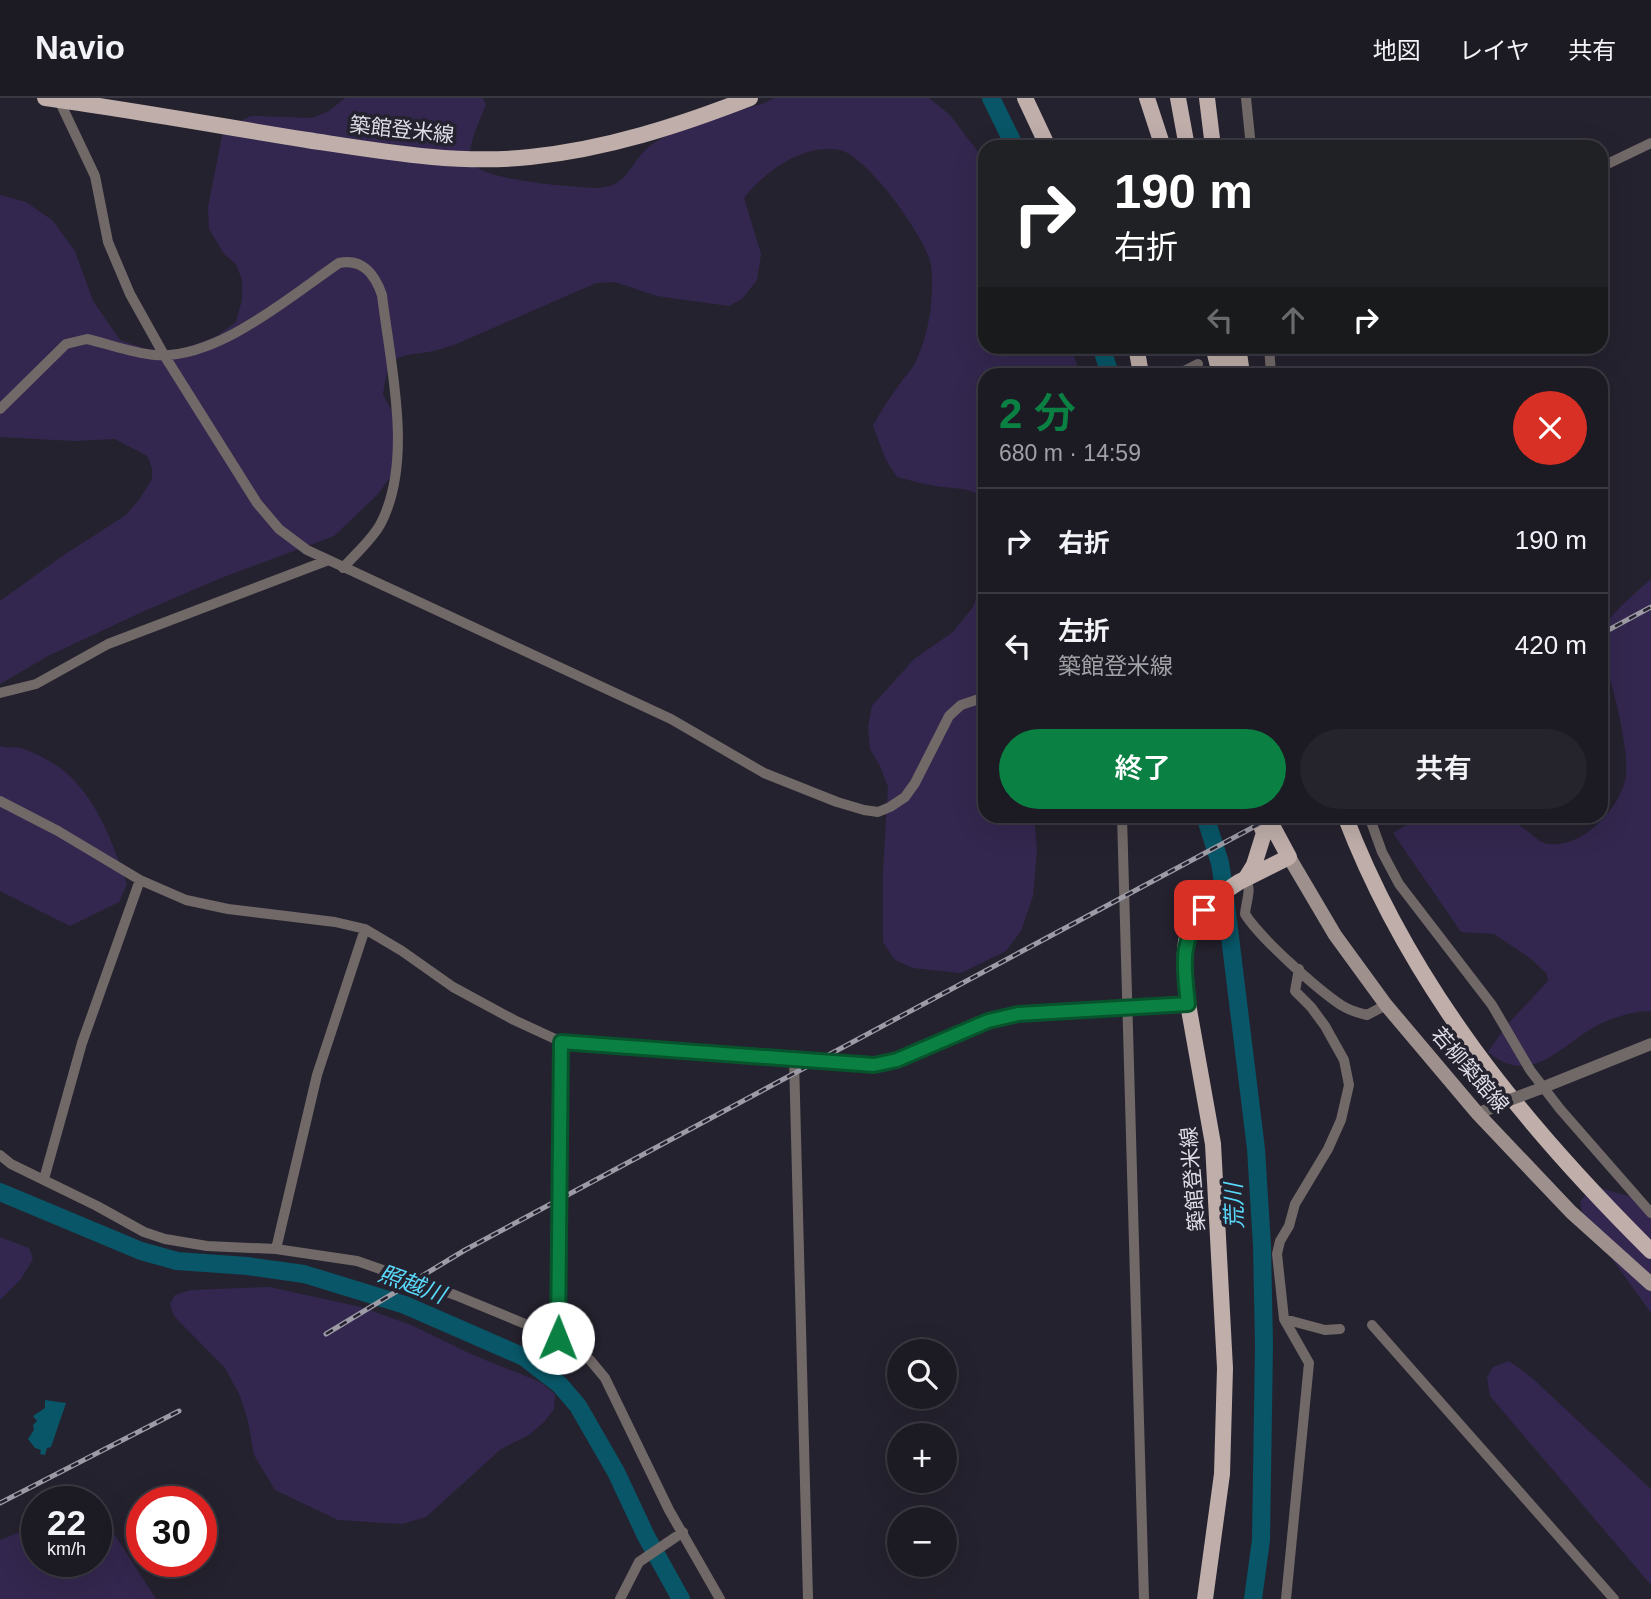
<!DOCTYPE html>
<html lang="ja">
<head>
<meta charset="utf-8">
<style>
  :root { --surface:#1c1a23; --page:#25232b; --text:#f1f3f6; --muted:#a0a1a6; --line:#3a3841; --accent:#0b8043 }
  body { margin:0; font-family:Helvetica,"Noto Sans JP",sans-serif; background:var(--page); color:var(--text); height:100vh; display:flex; flex-direction:column; font-size:26px; white-space:nowrap }
  * { box-sizing:border-box; margin:0 }
  p { font-size:23px; color:var(--muted) }
  .icon { flex:none; width:38px; height:38px; fill:none; stroke:currentColor; stroke-width:2; stroke-linecap:round; stroke-linejoin:round }
  .map { position:relative; flex:1; overflow:hidden }
  .side { position:absolute; left:978px; top:270px; width:630px; height:455px; display:flex; flex-direction:column; background:var(--surface); border-radius:21px; box-shadow:0 7px 28px #0002,0 0 0 2px var(--line) }
  .side>* { flex:none }
  .top-card { position:absolute; left:978px; top:42px; width:630px; height:214px; border-radius:21px; box-shadow:0 7px 28px #0002,0 0 0 2px var(--line); background:#202124; color:#fff; overflow:hidden }
  .buttons { position:absolute; left:887px; top:1241px; display:grid; gap:14px }
  .buttons a { display:grid; place-items:center; width:70px; height:70px; border-radius:50%; background:var(--surface); box-shadow:0 7px 28px #0002,0 0 0 2px var(--line); font-size:35px }
  .speed { position:absolute; left:21px; top:1388px; display:flex; gap:14px; font-size:35px; font-weight:700; text-align:center }
  .speed>* { display:grid; place-content:center; width:91px; height:91px; border-radius:50%; background:var(--surface); box-shadow:0 7px 28px #0002,0 0 0 2px var(--line); line-height:1 }
  .speed small { font-size:18px; font-weight:400 }
  .speed .limit { border:10px solid #d22; background:#fff; color:#111 }
  .pin { position:absolute; display:grid; place-items:center; width:60px; height:60px; color:#fff; margin:-30px; border-radius:14px; box-shadow:0 4px 10px #0006 }
  .me { position:absolute; width:77px; margin:-38px; rotate:1deg; stroke-linejoin:round; filter:drop-shadow(0 0 5px #0008) }
  .turn { display:flex; align-items:center; gap:24px; height:147px; padding:0 21px; font-size:32px }
  .turn .icon { width:91px; height:91px; stroke-width:2.5 }
  .turn b { display:block; font-size:49px; line-height:60px }
  .lanes { display:flex; align-items:center; height:66px; padding:0 21px; background:#0003; justify-content:center; gap:35px; direction:ltr }
  .lanes .off { opacity:.35 }
  .round { display:grid; place-items:center; flex:none; width:74px; height:74px; border-radius:37px; background:var(--page) }
  .overview { display:flex; align-items:center; justify-content:space-between; height:119px; padding:0 21px }
  h1 { font-size:42px; font-weight:600; line-height:52px; color:var(--accent) }
  .cta { display:flex; gap:14px; margin-top:auto; padding:14px 21px }
  .cta a { flex:1; height:80px; border-radius:42px; background:var(--accent); color:#fff; font-size:28px; font-weight:600; line-height:80px; text-align:center }
  .cta a+a { background:var(--page); color:var(--text) }
  ul { padding:0; list-style:none }
  li { display:flex; align-items:center; gap:21px; height:105px; padding:0 21px; border-top:2px solid var(--line) }
  li div { flex:1 }
  li b { display:block; font-size:26px }
  li em { font-style:normal }
  header { display:flex; align-items:center; gap:42px; box-sizing:border-box; height:98px; padding:0 35px; background:var(--surface); border-bottom:2px solid var(--line) }
  header strong { font-size:33px }
  nav { display:flex; gap:38px; margin-inline-start:auto; font-size:24px }
  .map>svg:first-child { display:block }
  .green { fill:#34274f }
  .water { fill:#085667 }
  .lines { fill:none; stroke-linecap:round; stroke-linejoin:round }
  .river { stroke:#085667; stroke-width:18 }
  .minor { stroke:#716967; stroke-width:10 }
  .tertiary { stroke:#716967; stroke-width:12 }
  .secondary { stroke:#9d908d; stroke-width:14 }
  .primary { stroke:#bfaeaa; stroke-width:16 }
  .rail-casing { stroke:#9d9ba5; stroke-width:5 }
  .rail { stroke:#25222f; stroke-width:2.5; stroke-dasharray:8; stroke-linecap:butt }
  .tertiary-bridge { stroke:#716967; stroke-width:12 }
  .route-casing { stroke:#07532c; stroke-width:18 }
  .route { stroke:#0b8043; stroke-width:12 }
  .labels { text-anchor:middle; stroke-width:7; stroke-linejoin:round; paint-order:stroke }
  .street-label { font-size:21px; fill:#dfdde6; stroke:#25222f }
  .water-label { font-size:23px; font-style:italic; fill:#58d9fa; stroke:#25222f }
</style>
</head>
<body>
<header>
<strong>Navio</strong>
<nav><a>地図</a><a>レイヤ</a><a>共有</a></nav>
</header>
<div class="map">
<svg width="1651" height="1501" viewBox="0 0 1651 1501">
  <rect width="100%" height="100%" fill="#25222f"/>
  <path class="green" d="M345,0H483L486,7C481,19 465,53 471,64C482,83 574,89 597,90C629,89 629,65 650,48C675,28 730,15 762,6L774,0H929L950,17L985,63V248L1071,249L1080,276H985V400C970,389 954,391 936,388C923,386 910,382 897,379L886,362L873,328C881,312 891,298 902,283C907,276 914,269 917,261C923,248 928,229 930,215C932,201 933,181 931,167C926,139 867,58 840,52C804,45 765,73 744,100L761,156L757,182L742,201L729,208L657,198L615,184L596,185L454,247C446,249 437,253 428,254C391,259 389,258 383,297L399,325L403,353L390,379L378,396L334,438L221,480L142,514L48,558L0,586V503L61,459L126,417L141,399L152,381V370L147,358L115,341L74,343L0,339V97L26,104L52,122L75,153L93,203L120,242L146,251L180,252L217,238L236,224L242,202V182L236,166L224,156L209,131L208,109L222,38L230,28L251,18L312,20L329,13Z
    M985,477V718H1034L1037,753L1033,798L1021,833L1006,853L961,875L913,870L895,862L883,844V773L888,689L880,668L870,651L868,629L872,608L914,561L953,534L973,509Z
    M1651,481V913C1634,913 1614,919 1598,927C1560,947 1532,990 1488,954L1507,927L1548,883L1547,876L1530,860L1494,836L1461,834L1393,735L1422,718H1438L1467,724C1489,711 1511,720 1530,735C1536,740 1541,745 1548,746C1582,751 1621,710 1626,678C1627,670 1626,659 1625,651C1622,627 1616,602 1609,578C1605,565 1598,550 1601,537C1606,518 1637,494 1651,481Z
    M0,648C7,651 14,648 21,650C31,653 42,659 51,664C93,688 112,743 127,786L119,804L70,828L0,793Z
    M1592,1088L1632,1099L1651,1118V1215L1584,1122L1580,1104Z
    M0,1139L29,1150L33,1161L21,1181L0,1202Z
    M269,1189L361,1209L411,1227L473,1257L540,1284L555,1296L554,1311L544,1324L529,1337L501,1351L426,1419L402,1426L338,1422L275,1392L254,1357L248,1323L240,1298L225,1270L174,1218L170,1206L175,1197L191,1192Z
    M1509,1263L1531,1279L1651,1391V1487L1490,1298L1487,1279L1493,1269Z
    M96,1422L113,1434L156,1501H0V1442L37,1427V1463H96Z"/>
  <path class="water" d="M45,1302L66,1305L51,1349L47,1350L45,1357L40,1356L41,1352L35,1350L28,1341L34,1332L33,1327L37,1323L33,1318L45,1310Z"/>
  <g class="lines">
    <path class="river" d="M991,0L1015,49
      M1101,248L1110,276
      M1205,718L1220,765L1224,790L1256,1051L1262,1148L1264,1247L1261,1442L1253,1501
      M0,1094L141,1153L177,1163L247,1168L304,1176L405,1207L524,1259L560,1287L578,1308L616,1374L646,1438L681,1501"/>
    <path class="minor" d="M58,0L95,78L108,144L130,196L164,257L257,405L279,431L307,452L671,621L764,675L837,704L864,712L878,714L890,709L905,699L915,685L949,618L961,607L985,599
      M1246,0L1251,49
      M1601,69L1651,45
      M1269,248L1271,276
      M1178,276L1198,266
      M0,311L66,246L87,241C109,246 132,255 155,257C217,262 289,199 339,165C363,160 375,177 382,197C390,266 414,361 381,425C373,441 355,456 343,470
      M0,595L36,586L108,546L326,463
      M0,703L58,733L140,782L186,802L228,811L335,824L365,831L402,853L453,889L514,922L566,946L874,967L897,962L988,923L1018,916L1188,906
      M1122,718L1144,1501
      M1369,718L1382,754L1399,786L1492,907L1530,972L1560,1011L1651,1115
      M1246,780C1252,792 1246,803 1245,816C1260,840 1317,891 1341,907C1349,912 1358,915 1367,917L1386,907
      M794,961L808,1501
      M0,1057L11,1066L97,1108L144,1134L165,1141L207,1148L276,1151L357,1163L455,1197L564,1242L590,1262L605,1280L669,1412L720,1501
      M44,1081L82,945L140,782
      M276,1151L317,977L365,831
      M1284,1221L1277,1156L1280,1143L1289,1128L1295,1106L1328,1051L1341,1022L1349,987L1344,962L1325,928L1311,909L1295,893L1299,871
      M1372,1227L1614,1501
      M558,1240L561,944
      M620,1501L639,1464L683,1434
      M1286,1501L1309,1265L1284,1221L1325,1232L1340,1231"/>
    <path class="tertiary" d="M1539,991L1651,946
      M1478,1016L1499,1006"/>
    <path class="secondary" d="M1289,759L1335,837L1386,907L1478,1016L1571,1114L1651,1186"/>
    <path class="primary" d="M45,0C132,12 220,28 307,42C380,53 457,67 530,59C607,51 678,28 750,0
      M1025,0L1048,49
      M1147,0L1163,49
      M1178,0L1187,49
      M1207,0L1213,49
      M1136,248L1141,276
      M1213,248L1220,276
      M1226,248L1231,276
      M1238,248L1242,276
      M1345,718C1410,888 1523,1026 1651,1153
      M1246,780L1254,767L1264,735L1257,718
      M1205,1501L1222,1376L1225,1270L1213,1046L1188,906L1184,864L1186,843L1193,826L1204,812L1221,796L1239,784L1289,759L1267,718"/>
    <g class="rail-casing">
      <path id="rail" d="M1601,536L1651,509
        M326,1236L465,1152L1274,718
        M0,1405L179,1313"/>
    </g>
    <use href="#rail" class="rail"/>
    <path class="tertiary-bridge" d="M1499,1006L1539,991"/>
  </g>
  <g class="lines">
    <g class="route-casing">
      <path id="route" d="M558,1240L561,944L874,967L897,962L988,923L1018,916L1188,906C1184,868 1179,844 1204,812"/>
    </g>
    <use href="#route" class="route"/>
  </g>
  <g class="labels">
    <g class="street-label">
      <text transform="translate(402 32) rotate(6)" y="7">築館登米線</text>
      <text transform="translate(1470 972) rotate(49)" y="7">若柳築館線</text>
      <text transform="translate(1193 1081) rotate(-95)" y="7">築館登米線</text>
    </g>
    <g class="water-label">
      <text transform="translate(1234 1108) rotate(-92)" y="8">荒川</text>
      <text transform="translate(412 1186) rotate(20)" y="8">照越川</text>
    </g>
  </g>
</svg>
<div class="buttons">
<a><svg class="icon" aria-label="search" viewBox="0 0 24 24"><circle cx="10" cy="10" r="6"/><path d="M15 15l6 6"/></svg></a>
<a>+</a>
<a>−</a>
</div>
<div class="speed"><div>22<small>km/h</small></div><div class="limit">30</div></div>
<div class="pin" style="left:1204px;top:812px;background:#d93025"><svg class="icon" aria-label="arrive" viewBox="0 0 24 24"><path d="M6 21V4h12l-3 4 3 4H6"/></svg></div>
<svg class="me" style="left:558px;top:1240px" viewBox="-20 -20 40 40"><circle r="19" fill="#fff"/><path d="M0-13L10 11 0 6-10 11z" fill="#0b8043"/></svg>
<div class="top-card">
<div class="turn"><svg class="icon" aria-label="right" viewBox="0 0 24 24"><path d="M7 20v-9h11M14 6l5 5-5 5"/></svg><div><b>190 m</b>右折</div></div>
<div class="lanes"><svg class="icon off" aria-label="left" viewBox="0 0 24 24"><path d="M17 20v-9H6M10 6l-5 5 5 5"/></svg><svg class="icon off" aria-label="ahead" viewBox="0 0 24 24"><path d="M12 20V5M6 11l6-6 6 6"/></svg><svg class="icon" aria-label="right" viewBox="0 0 24 24"><path d="M7 20v-9h11M14 6l5 5-5 5"/></svg></div>
</div>
<section class="side">
<div class="overview"><div><h1>2 分</h1><p>680 m · 14:59</p></div><a class="round" style="background:#d93025;color:#fff"><svg class="icon" aria-label="close" viewBox="0 0 24 24"><path d="M6 6l12 12M18 6L6 18"/></svg></a></div>
<ul>
<li><svg class="icon" aria-label="right" viewBox="0 0 24 24"><path d="M7 20v-9h11M14 6l5 5-5 5"/></svg><div><b>右折</b></div><em>190 m</em></li>
<li><svg class="icon" aria-label="left" viewBox="0 0 24 24"><path d="M17 20v-9H6M10 6l-5 5 5 5"/></svg><div><b>左折</b><p>築館登米線</p></div><em>420 m</em></li>
</ul>
<div class="cta"><a>終了</a><a>共有</a></div>
</section>
</div>
</body>
</html>
